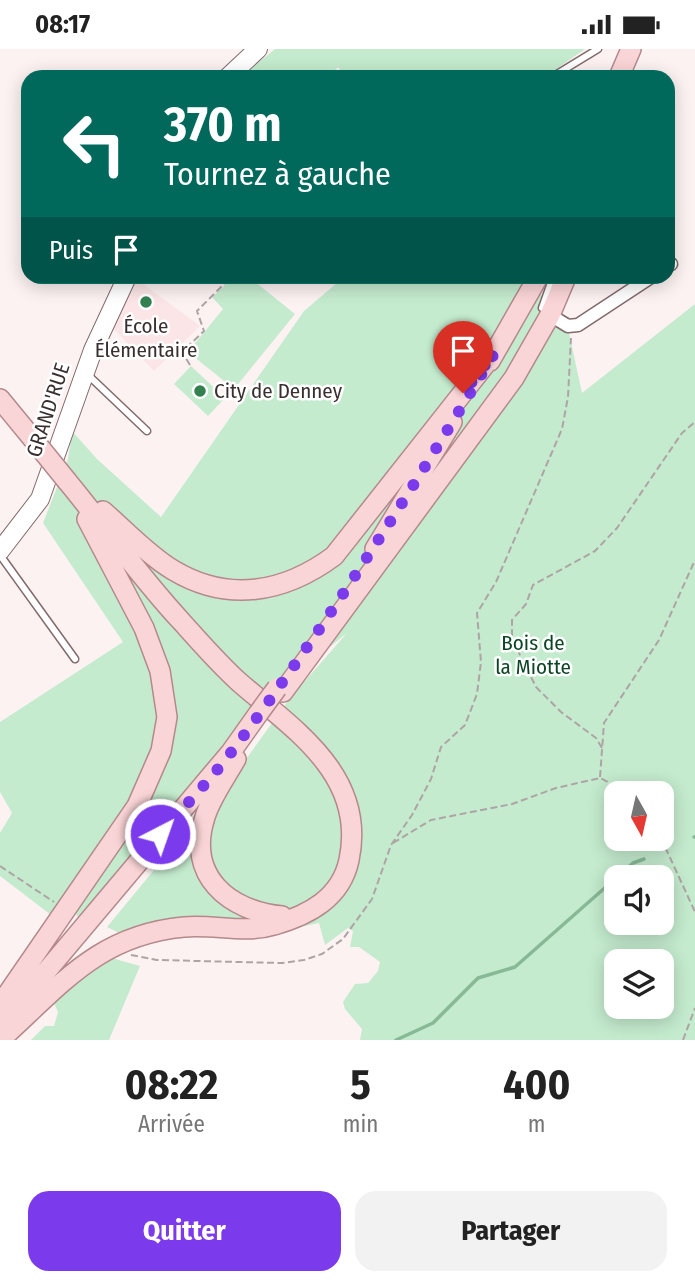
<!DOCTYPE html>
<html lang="fr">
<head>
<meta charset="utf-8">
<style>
  :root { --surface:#fff; --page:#f2f2f2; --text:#222; --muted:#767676; --accent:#7c3aed }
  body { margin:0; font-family:"Fira Sans Condensed",sans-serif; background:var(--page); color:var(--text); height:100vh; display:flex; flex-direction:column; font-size:26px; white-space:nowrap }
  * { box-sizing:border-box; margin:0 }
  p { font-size:23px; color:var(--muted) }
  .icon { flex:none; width:38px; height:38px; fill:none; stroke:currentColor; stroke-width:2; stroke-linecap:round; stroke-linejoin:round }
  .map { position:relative; height:991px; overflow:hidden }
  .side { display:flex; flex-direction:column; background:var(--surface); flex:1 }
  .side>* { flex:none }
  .banner { position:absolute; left:21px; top:21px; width:654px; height:214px; border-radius:21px; box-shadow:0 4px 18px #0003; background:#00695c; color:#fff; overflow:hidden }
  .needle { width:46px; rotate:172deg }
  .buttons { position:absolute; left:604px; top:732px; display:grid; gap:14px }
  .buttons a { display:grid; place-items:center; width:70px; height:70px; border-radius:14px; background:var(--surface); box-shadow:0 4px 18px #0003; font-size:35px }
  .pin { position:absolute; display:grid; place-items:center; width:60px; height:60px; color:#fff; margin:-72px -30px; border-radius:50% 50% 50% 0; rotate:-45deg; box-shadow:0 0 7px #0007 }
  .pin .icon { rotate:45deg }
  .me { position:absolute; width:77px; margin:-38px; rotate:41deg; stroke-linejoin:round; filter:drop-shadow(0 0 5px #0008) }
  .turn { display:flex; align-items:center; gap:24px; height:147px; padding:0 28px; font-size:32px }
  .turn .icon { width:91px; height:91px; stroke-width:2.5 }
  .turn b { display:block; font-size:49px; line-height:60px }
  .then { display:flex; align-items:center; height:66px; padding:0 28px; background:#0003; gap:14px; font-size:26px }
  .eta { display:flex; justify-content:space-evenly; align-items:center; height:119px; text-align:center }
  .eta b { font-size:42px; font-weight:700; line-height:49px }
  .button { display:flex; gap:14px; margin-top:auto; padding:14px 28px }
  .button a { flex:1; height:80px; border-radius:21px; background:var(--accent); color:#fff; font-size:28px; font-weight:700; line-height:80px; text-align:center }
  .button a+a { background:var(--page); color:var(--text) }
  .status { display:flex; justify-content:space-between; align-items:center; height:49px; padding:0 35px; background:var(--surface); direction:ltr }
  .status svg { height:19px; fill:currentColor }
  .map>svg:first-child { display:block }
  .built { fill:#fbe5e6 }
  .green { fill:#c4ebce; fill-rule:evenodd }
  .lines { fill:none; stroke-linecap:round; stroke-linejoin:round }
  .stream { stroke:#88b996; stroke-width:3.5 }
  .lane-casing { stroke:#826a6b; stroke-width:9 }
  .street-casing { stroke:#826a6b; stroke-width:15 }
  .secondary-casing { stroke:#826a6b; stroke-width:20 }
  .primary-casing { stroke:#b4898c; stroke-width:22 }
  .path { stroke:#afa4a5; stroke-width:2; stroke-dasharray:7 3.5; stroke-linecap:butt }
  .lane { stroke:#fff; stroke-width:6 }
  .street { stroke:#fff; stroke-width:12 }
  .secondary { stroke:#fff; stroke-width:18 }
  .primary { stroke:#fad5d7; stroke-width:19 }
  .primary-bridge-casing { stroke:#b4898c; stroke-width:22; stroke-linecap:butt }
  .primary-bridge { stroke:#fad5d7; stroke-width:19 }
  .route { stroke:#7c3aed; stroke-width:12; stroke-dasharray:0 21.6 }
  .poi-dot { fill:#338150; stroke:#fff; stroke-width:2.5 }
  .labels { text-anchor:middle; stroke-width:5; stroke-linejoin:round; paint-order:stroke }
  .poi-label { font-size:21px; fill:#392f30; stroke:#fff }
  .street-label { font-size:21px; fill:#392f30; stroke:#fff }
  .park-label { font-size:21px; fill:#0b4524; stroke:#fff }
</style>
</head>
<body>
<div class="status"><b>08:17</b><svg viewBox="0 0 49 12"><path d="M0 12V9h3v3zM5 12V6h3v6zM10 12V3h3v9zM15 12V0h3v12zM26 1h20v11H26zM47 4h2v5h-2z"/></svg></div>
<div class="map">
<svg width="695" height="991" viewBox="0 0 695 991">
  <rect width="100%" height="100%" fill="#fdf2f2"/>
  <path class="built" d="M135,229L200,277L154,322L112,278Z"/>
  <path class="green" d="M275,0H585L545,28H345L338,18L329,28H241Z
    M234,228H249L295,265L234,340L188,303L223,260L212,248Z
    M344,228H528L569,284L582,344L695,255V991H360L362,980L345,960L343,953L355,935L368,934L378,922L380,913L359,898H350L353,882L348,879L325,896L319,874L276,883H187L139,894L107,878L192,775L226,738L290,649L347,584L257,657L81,869L76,866L82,846L51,866L0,827V784L12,764L0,743V673L123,593L43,474L68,410L72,382L97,410L161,468L304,262ZM616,744H662V789H616ZM616,828H662V873H616ZM616,912H662V957H616Z
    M191,317L225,349L208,367L174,335Z
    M108,908L140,917L109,991H31L45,977H54L58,963L54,954Z"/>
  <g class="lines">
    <path class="stream" d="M694,788H695
      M618,828L633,814L644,810
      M396,991L433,974L478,929L515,918L616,829"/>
    <g class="lane-casing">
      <path id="lane" d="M552,28L598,0
        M542,259L553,228
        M88,326L147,382
        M0,506L75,610"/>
    </g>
    <g class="street-casing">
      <path id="street" d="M668,216L671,215
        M550,266L568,277L578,276L651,228"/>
    </g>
    <g class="secondary-casing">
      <path id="secondary" d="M228,28L258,0
        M0,502L40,450L93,301L127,228"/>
    </g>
    <g class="primary-casing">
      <path id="primary" d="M619,28L631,0
        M490,312L538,228
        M0,350L37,395
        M103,462C125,481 148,506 173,521C228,554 284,544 334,507L495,303
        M375,500L452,373
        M283,643L514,329L550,266L566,228
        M236,710C226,728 211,748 205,768C186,827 229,862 282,867
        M0,956L137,757L161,702L167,668L160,622L144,579L87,470
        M3,979L12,963L231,703L258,665
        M0,991C61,936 98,886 184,878C214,875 245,885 274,876C309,866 341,849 349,811C367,726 293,680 239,633C218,614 199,592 181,572C140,528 105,478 67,432"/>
    </g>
    <path class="path" d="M190,316L182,303L204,282L197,262L231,228
      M602,699L596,689L561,663L536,638L512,590V571L526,555L533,536L595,502L617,479L682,384L695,373
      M600,728L604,674L659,591L695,511
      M661,789L695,863
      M393,794L431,771L512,755L556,739L600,729L629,744
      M0,817L54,853
      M131,906L157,911L282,914L304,911L322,905L343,890L372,850L391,796L412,766L431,730L441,698L465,676L477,645L481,613L477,564L496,533L562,380L568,348L571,289
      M683,991L695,959"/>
    <use href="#lane" class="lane"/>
    <use href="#street" class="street"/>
    <use href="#secondary" class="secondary"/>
    <use href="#primary" class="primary"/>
    <g class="primary-bridge-casing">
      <path id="primary-bridge" d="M37,395L67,432
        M258,665L277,639"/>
    </g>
    <use href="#primary-bridge" class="primary-bridge"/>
  </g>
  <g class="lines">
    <path class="route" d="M160,785C185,757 211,730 233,701C329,573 413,439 495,303L463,344"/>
  </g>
  <g class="poi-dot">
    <circle cx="146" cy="253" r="7"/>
    <circle cx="200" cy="342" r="7"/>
  </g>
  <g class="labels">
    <g class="poi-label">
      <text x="146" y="284">École<tspan x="146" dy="24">Élémentaire</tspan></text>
      <text x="214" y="349" text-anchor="start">City de Denney</text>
    </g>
    <g class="street-label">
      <text transform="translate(48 361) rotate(-72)" y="7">GRAND'RUE</text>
    </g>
    <g class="park-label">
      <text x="533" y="601">Bois de<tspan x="533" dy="24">la Miotte</tspan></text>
    </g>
  </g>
</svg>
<div class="buttons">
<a><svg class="needle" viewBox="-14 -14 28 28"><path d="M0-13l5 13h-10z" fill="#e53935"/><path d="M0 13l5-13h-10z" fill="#767676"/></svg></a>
<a><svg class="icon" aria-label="sound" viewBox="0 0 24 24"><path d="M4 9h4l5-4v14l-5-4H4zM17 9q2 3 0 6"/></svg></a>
<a><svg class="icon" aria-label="layers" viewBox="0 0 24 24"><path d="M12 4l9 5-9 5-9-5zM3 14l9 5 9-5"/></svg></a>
</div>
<div class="pin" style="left:463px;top:344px;background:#d93025"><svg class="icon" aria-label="arrive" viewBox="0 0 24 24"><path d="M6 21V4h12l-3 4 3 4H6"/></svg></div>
<svg class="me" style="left:160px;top:785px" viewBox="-20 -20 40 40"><circle r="17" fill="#7c3aed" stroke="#fff" stroke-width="3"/><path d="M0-11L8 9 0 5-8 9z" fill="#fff"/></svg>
<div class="banner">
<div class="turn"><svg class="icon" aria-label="left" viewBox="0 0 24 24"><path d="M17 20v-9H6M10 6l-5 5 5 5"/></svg><div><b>370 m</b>Tournez à gauche</div></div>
<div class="then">Puis<svg class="icon" aria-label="arrive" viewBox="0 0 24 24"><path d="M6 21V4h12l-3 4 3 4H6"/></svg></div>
</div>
</div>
<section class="side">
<div class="eta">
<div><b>08:22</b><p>Arrivée</p></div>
<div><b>5</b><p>min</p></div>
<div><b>400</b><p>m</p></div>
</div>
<div class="button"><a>Quitter</a><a>Partager</a></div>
</section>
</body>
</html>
